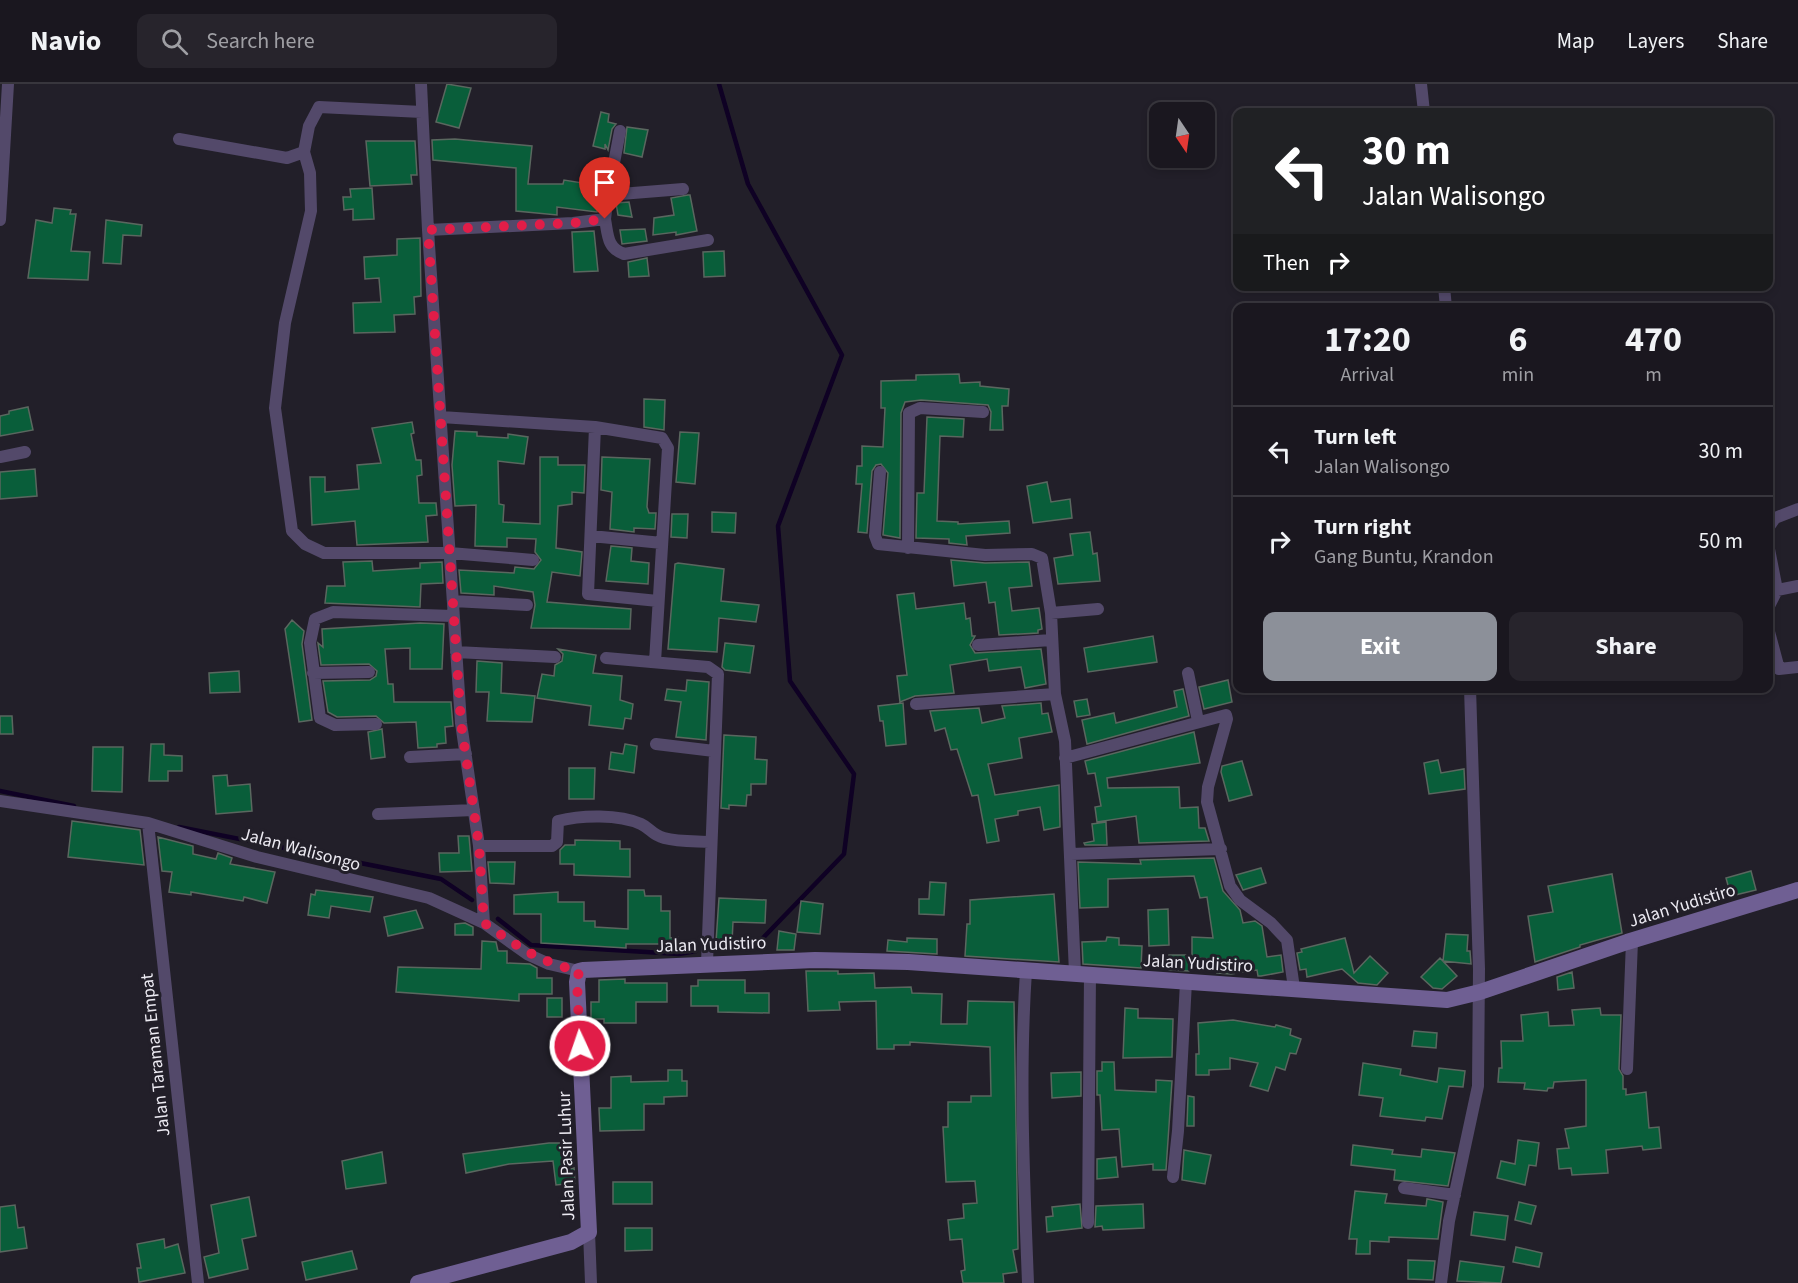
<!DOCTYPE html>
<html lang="en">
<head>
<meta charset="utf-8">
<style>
  :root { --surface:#1a171f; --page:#27242c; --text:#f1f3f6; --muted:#9f9fa4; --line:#38363d; --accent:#8c9099 }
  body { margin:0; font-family:"Source Sans 3",sans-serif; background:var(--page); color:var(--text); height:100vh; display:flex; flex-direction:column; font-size:22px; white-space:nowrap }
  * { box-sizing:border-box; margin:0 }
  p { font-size:20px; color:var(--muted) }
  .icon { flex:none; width:33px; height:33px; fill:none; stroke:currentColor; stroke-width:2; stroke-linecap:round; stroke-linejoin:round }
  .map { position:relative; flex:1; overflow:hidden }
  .panel { position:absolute; left:1233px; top:219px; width:540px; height:390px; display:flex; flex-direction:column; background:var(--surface); border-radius:12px; box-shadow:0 3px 9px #0003,0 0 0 2px var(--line) }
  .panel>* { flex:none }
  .banner { position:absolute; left:1233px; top:24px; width:540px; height:183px; border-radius:12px; box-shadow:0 3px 9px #0003,0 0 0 2px var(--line); background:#202124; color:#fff; overflow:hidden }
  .needle { width:39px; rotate:167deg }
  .buttons { position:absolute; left:1149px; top:18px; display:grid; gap:12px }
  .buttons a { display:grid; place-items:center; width:66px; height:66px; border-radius:12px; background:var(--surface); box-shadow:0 3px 9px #0003,0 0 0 2px var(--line); font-size:30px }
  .pin { position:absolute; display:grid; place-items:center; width:51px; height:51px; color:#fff; margin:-62px -26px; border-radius:50% 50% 50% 0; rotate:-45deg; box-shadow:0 0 6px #0007 }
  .pin .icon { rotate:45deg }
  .me { position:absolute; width:66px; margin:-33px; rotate:357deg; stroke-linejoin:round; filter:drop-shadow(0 0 4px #0008) }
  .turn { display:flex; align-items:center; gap:21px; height:126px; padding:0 30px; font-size:27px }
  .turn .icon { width:78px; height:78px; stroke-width:2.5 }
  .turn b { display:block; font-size:42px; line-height:51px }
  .then { display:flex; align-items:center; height:57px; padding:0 30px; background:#0003; gap:12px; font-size:22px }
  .eta { display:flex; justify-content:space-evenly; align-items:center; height:102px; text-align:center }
  .eta b { font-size:36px; font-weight:700; line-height:42px }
  .cta { display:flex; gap:12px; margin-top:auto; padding:12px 30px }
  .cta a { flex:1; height:69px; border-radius:12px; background:var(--accent); color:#fff; font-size:24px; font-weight:700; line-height:69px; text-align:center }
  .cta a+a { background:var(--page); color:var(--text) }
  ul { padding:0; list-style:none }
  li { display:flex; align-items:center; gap:18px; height:90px; padding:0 30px; border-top:2px solid var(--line) }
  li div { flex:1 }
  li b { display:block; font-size:22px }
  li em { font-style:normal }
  header { display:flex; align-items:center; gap:36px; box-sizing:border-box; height:84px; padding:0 30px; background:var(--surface); border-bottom:2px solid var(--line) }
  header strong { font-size:28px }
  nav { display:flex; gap:33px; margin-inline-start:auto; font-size:21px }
  .search { width:420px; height:54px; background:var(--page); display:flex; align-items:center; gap:15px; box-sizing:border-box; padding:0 21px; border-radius:12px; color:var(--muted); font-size:22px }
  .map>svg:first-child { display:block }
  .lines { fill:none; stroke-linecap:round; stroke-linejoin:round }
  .stream { stroke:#0f0124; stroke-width:4.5 }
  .building { fill:#095e3a; stroke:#5a675f; stroke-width:1.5 }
  .street { stroke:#53496a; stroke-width:12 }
  .secondary { stroke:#6f5f93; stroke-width:16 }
  .route { stroke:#e11d48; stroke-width:10; stroke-dasharray:0 18 }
  .labels { text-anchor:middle; stroke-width:6; stroke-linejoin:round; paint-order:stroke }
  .street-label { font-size:18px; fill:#eceaf2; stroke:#221f29 }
</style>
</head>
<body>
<header>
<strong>Navio</strong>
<div class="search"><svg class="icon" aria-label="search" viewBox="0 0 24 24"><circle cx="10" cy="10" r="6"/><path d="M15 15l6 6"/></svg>Search here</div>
<nav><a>Map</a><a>Layers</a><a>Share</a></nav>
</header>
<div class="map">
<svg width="1798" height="1199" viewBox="0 0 1798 1199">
  <rect width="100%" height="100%" fill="#221f29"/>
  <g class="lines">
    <path class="stream" d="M719,0L748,100L842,271L778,442L790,597L854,690L844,770L761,856L723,863
      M0,707L74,722
      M179,743L441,795L472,816
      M498,835L531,861L679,870L696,867"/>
  </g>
  <path class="building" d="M447,0L471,4L459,44L436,38Z
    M601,28L609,30L608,38L616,40L612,45L608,66L605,60V65L593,62Z
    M627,43L648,46L642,73L624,69Z
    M455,55L532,62L528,100H563L564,96L582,99L585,85L602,87L597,128L557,123V131L516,127V84L433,76L432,56Z
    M366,57H415L417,91H411L412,100L370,102Z
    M372,104L374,135L353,136V125L344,126L343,113H351L350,105Z
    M688,111H690L697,147L676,151V148L653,151L654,134L674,131L671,114Z
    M629,118L632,133L618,131L616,119Z
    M54,124L71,126L70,130H76L71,167L90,168L88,196L28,194L36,136L52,139Z
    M106,136L142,141L141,152L123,151L121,180L103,179Z
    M645,145L647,157L622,160L620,146Z
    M594,147L598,187L574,188L572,148Z
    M420,154L421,212L414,213L415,230L394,231L395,248L354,249L353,219L381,218L379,194L365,195L364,173L397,171V155Z
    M724,167L725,192L704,193L703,168Z
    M647,174L649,192L629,193L628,178Z
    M959,290L960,299L980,298V302L1009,305L1008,322H1002L1003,346H990L991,328L988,321L921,316L905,318L901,329L900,454L883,451L888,389L881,380L876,381L872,387L867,449L858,448L862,400H856L857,382H862V362L883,363L885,324H881V297L916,296V291Z
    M644,315L665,316L664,346L644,343Z
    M28,323L33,346L0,352V332L9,330V327Z
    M927,333L964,335L963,353L940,352L937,437L958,438V440L1009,437L1010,449L966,452L967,461L949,459V455L916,454L917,409H924Z
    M412,338L414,349L411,350L416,376H421L422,391L417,392L419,419H436L437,431L426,432L428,458L357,461L355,437L312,441L310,393H325V408L359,405L357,381L381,379L372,344Z
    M455,347L477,348V352L508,354V350L528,353L524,380L498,377L499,420L504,421L503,438L540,440V373H558V381H585L584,409L572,408V420L558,422L556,464L582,468L580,492L552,488L547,518L631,525L630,545L531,544L535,521L533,508L494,502V511L461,509L459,486L514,489L515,483L534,485L541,476L535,468L536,455L507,454V463L475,462L476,421L455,422L452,381Z
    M680,348L699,349L695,400L676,398Z
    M602,373L650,375L647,423L649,429H656L655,445L634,444V448L610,445L612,408L601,406Z
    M35,385L37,412L0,415V388Z
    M1047,398L1051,418L1070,415L1072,434L1033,439L1027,402Z
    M712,428L736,429L735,449L712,448Z
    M672,430H688L687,454L671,453Z
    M1090,448L1093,470L1097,469L1100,497L1058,500L1054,474L1073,471L1070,450Z
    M611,462L632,464L631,477L649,479L648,500L606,497Z
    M951,476L985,479L1029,478L1032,502L1009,504L1012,527L1039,524L1042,545L1038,546V549L999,551L995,518L989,519L986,498L954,502Z
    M372,477L373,487L420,484V479L442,478L443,499L421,500L420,523L325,519L327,502H345L343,478Z
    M678,479L724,485L721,517L759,521L756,538L719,534L717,568L668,565L675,480Z
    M914,509L916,525L964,519L966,535L970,534L972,552H975L970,561L975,569L1041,565L1046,600L1025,604L1021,583L989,587L987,575L950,581L954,609L915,612L900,618L897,592L907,591L897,511Z
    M292,536L304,547L302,560L312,636L299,638L285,545Z
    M420,539L444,540L442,585H410V564L385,565L388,600H393L394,618H451L453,642L445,643L446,659L437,660V663L418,664L416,638L384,639L376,632L337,633L328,628L323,597L370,596L376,592L377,587L369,580L321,581L318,559L323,563L322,545Z
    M1153,552L1157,578L1088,588L1084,564Z
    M725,559L754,562L750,589L725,586L722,583Z
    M558,565L596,571L593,589L622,592L620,616L633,620L631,635L625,634L623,645L589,641L591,622L537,614L542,590L554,592L555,581L562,577L563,570Z
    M477,577L502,579L501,609L535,612L532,638L487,637L489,608H476Z
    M239,587L240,608L210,609L209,589Z
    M687,596L709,598L706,656L676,653L681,618L665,616L667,605L686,607Z
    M1228,596L1232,618L1204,625L1199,603Z
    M1183,605L1189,632L1087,660L1082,636L1114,629L1116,639L1177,623L1174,607Z
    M1087,615L1090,631L1077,633L1074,617Z
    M903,619L906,660L886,662L883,637H880L878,622Z
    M1041,619L1042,630L1048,629L1052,648L1019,654L1022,674L988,680L995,711L1059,701L1060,743L1044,746L1040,723L1018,727V731L995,735L999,757L987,759L978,711L972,712L957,665L951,666L945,644L935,647L930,627L979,624L982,639L1005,634L1002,622Z
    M0,632H12L13,650H0Z
    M382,645L385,673L371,675L368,648Z
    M1194,648L1200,679L1107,694L1108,704L1179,703L1180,724L1198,723L1199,744H1205L1209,757L1139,759L1136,732L1097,738L1095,723L1101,722L1095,689L1088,690L1085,677Z
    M724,651L756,653L755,675L767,676L766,700H751V711H747L746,722L729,721V725L721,724Z
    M151,660H164V671L182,672V687H168V697H149Z
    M625,660L637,662L634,689L609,685L611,668L623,670Z
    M93,663H123L122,708L92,707Z
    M1438,676L1441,689L1464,685L1465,705L1429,710L1424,679Z
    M1242,677L1252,711L1229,717L1221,688L1222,682Z
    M569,684H595L594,715H569Z
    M227,691L228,702L250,700L252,727L216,730L213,692Z
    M72,737L140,746L144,781L68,773Z
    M1106,738L1107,761H1085L1084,759L1094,757L1092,740Z
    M458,752H469L472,787L440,788L439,769H459Z
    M158,753L193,762V770L216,775L218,769L232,774L230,780L275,788L267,819L244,813L243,817L191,808V811L169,808L172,788L162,787Z
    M575,756L620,757V765H630V793L574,791V780H560V766L565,761H575Z
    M1214,774L1223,807L1240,826L1243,839L1255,837L1262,842L1267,873L1281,871L1283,888L1261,892H1258L1257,886L1231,890L1217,889L1214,875L1192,874V853L1213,854L1207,813L1200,814L1194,792L1108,795V823L1080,824L1078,778L1141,780L1140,776Z
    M488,778H515L514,800L490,799Z
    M1261,784L1266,799L1243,806L1236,791Z
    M1751,787L1756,806L1731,812L1726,794Z
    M1612,790L1622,849L1580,861V863L1535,878L1528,832L1553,828L1548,802Z
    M930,798L946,799L944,831L919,830V815H929Z
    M316,806L373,813L370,828L331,822L329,834L308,831L311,810L315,811Z
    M628,806H644L645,812H661V827H670V854L678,853L679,867L663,868L662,860H626V864L541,859V830H514V811L558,808V818H584V837H595V843L628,845Z
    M1054,810L1059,878L965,872L967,840H970V816Z
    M719,814L766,816L765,839L733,838L732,858H716Z
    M801,817L823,820L820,850L797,848Z
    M1168,825L1169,861L1149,862L1148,826Z
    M416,826L423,844L388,852L384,833Z
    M465,839L473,843V851H455V840Z
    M779,847L796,850L794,866H777Z
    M1446,850L1468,851L1467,867H1470L1471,880L1443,877Z
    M1107,853L1119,854V861L1142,862L1141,884L1083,880L1082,858L1106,857Z
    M907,854L937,855V870L887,867L888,856L907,858Z
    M1345,854L1354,889L1370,872L1388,889L1377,901L1358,899L1342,885L1307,893L1306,885L1300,886L1297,869L1302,868L1301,865Z
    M482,857L496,858L498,867H507V879L530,880L537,884V894H552V910H519V917L396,908L398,883L481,885Z
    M1169,871H1190L1189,887L1169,886Z
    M1440,874L1457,892L1442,905L1433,904L1421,893Z
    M806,887H838V890L874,889L875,904L911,903L912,909L942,910L941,940H967L968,917L1014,918L1018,1165L1013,1166L1017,1188L1003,1190L1004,1199H963L961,1187L965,1186L962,1155L950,1156L948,1136L964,1134L963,1120L977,1119L975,1097L946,1098L943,1043H948V1018H971V1012H991L990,963L910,958V961H894V965H877L876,917L839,918L840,926L808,927Z
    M1572,888L1574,904L1558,906L1557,893Z
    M625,895V899H667V918H636V939H604V935H591V918H599V896Z
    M698,896H745V909H769V929L718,928V922H691V902H698Z
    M547,914H562V933H547Z
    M1125,924L1138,925V934L1173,935L1172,973L1123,974Z
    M1600,924L1601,931H1621L1619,985L1623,992V1005H1626V1011L1646,1008L1649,1044L1659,1043L1661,1064L1643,1066L1642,1062L1606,1066L1608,1089L1572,1091L1571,1084L1559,1085L1557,1065L1569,1064L1565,1045L1586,1042V996L1554,998L1553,1004H1548L1547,1007L1524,1005L1525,999L1498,998L1499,984H1502L1501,957H1523L1521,931L1548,928L1549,942L1574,941L1572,926Z
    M1233,936L1275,943L1276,941L1291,945L1290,951L1301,955L1296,970L1290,969L1285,986L1276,983L1268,1007L1250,1002L1258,979L1230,974V985L1209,986V991H1196V970H1199L1198,939Z
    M1414,947L1437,949L1436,964L1412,962Z
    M1102,978H1114L1115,1006L1156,1008V996L1172,997L1166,1086H1153V1080L1122,1083L1119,1045L1102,1046L1100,1011H1097V987H1102Z
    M1363,979L1401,985L1400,991L1437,998L1439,984L1465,987L1463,1003L1449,1002L1442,1035L1426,1033L1425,1037L1380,1032L1383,1014L1359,1011Z
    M668,986H682V997H687V1012L664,1013V1020H644V1046L600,1047L599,1024H611V993L631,992V998L668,997Z
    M1081,988V1012L1052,1014L1051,989Z
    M1188,1012L1194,1013V1042H1187Z
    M1518,1056L1539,1059L1536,1082L1529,1081L1525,1101L1497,1094L1501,1077L1515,1080Z
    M549,1059H566L569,1085L574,1084L575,1099L556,1101L553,1077L509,1080L466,1089L463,1070Z
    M1353,1061L1393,1066L1392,1070L1421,1073L1422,1065L1455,1069L1448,1102L1394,1096L1395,1086L1351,1081Z
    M1184,1066L1211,1071L1205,1100L1182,1096Z
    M382,1068L386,1099L346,1105L342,1077Z
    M1116,1073L1118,1093L1097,1095V1075Z
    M613,1098H652V1120H613Z
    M1355,1107L1387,1110L1385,1119L1426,1122L1427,1115L1443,1118L1438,1155L1389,1153V1158L1370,1157V1170H1356L1357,1155H1349Z
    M249,1113L256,1152L242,1155L248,1185L209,1194L204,1173L219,1169L211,1121Z
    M1519,1118L1536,1122L1531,1140L1515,1136Z
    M1080,1120L1082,1144L1047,1148L1046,1133L1053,1132L1052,1123Z
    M1143,1120L1144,1144L1103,1146L1102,1142L1095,1143L1096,1122Z
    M15,1121L18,1144L24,1143L27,1164L0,1168V1123Z
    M1474,1128L1508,1132L1505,1156L1471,1151Z
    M625,1144H652V1166L625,1167Z
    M164,1155L165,1164L178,1160L185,1189L139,1198L137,1184H141L137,1160Z
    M1516,1163L1542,1169L1539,1183L1513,1178Z
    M352,1167L357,1185L306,1196L302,1178Z
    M1408,1176L1435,1177L1433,1196L1408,1195Z
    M1460,1177L1504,1183L1501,1199L1457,1197Z"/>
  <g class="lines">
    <path class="street" d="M421,0L428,146
      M1421,0L1424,28
      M179,55L287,74L304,68L309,42L319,23L422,28
      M304,68L310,89L311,127L285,239L275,324L292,447L305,460L324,469H450L533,476
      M608,111L620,47
      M605,135C608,151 607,164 624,170L708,156
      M0,136L8,0
      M1444,202L1446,224
      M441,333L595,343L662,354L668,364L655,578
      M595,343L588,510L658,517
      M0,373L25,368
      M880,388L875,452L878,460L985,471L1032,470L1042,474L1051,529L1055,610L1065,657L1075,889
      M1768,444L1775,434L1798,425
      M591,452L662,459
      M1768,460L1777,506L1768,524
      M908,464L909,329L920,324L983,328
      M1777,506L1798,502
      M453,517L527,521
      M1051,529L1098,525
      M1768,544L1779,585L1798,583
      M978,561L1051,556
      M456,568L555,573
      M606,574L708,583L718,590L707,879
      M313,589L369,588
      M1188,589L1198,637
      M916,620L1055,610
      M376,640L335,641L320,634L310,559L315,535L333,528L453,532
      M656,660L714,667
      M410,673L466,670
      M1065,674L1226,631L1227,635L1208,703L1207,718L1230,802L1240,816L1271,839L1287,856L1294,904
      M0,717L148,739L257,773L429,814L484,839L527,870L549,880L579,887
      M378,730L474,726
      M148,739L198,1199
      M479,762H552L557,758L558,737C581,731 619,730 641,740C650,744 652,751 664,754C679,758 696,757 711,758
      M1071,770L1221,765
      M484,839L479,762L461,639L428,146L573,139L605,135L608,111L683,105
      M1026,887C1019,992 1024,1095 1028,1199
      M1627,985L1632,857
      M1173,1093L1178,1047L1186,898
      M1404,1104L1455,1111
      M1088,1139L1090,890
      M589,1148L591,1199
      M1441,1199L1449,1137L1478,1002L1479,885L1470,604"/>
    <path class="secondary" d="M418,1199L571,1158L589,1148L577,898L579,887L583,886L815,876L908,878L1447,916L1480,908L1627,858L1798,806"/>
  </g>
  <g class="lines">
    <path class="route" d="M580,962L577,898L579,887C537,877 519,863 484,839L479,762L461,639L428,146L573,139L605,135"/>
  </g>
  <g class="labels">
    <g class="street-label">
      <text transform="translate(301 765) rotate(15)" y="6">Jalan Walisongo</text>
      <text transform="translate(1682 821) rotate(-17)" y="6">Jalan Yudistiro</text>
      <text transform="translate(711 860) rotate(-2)" y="6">Jalan Yudistiro</text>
      <text transform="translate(1198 879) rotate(3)" y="6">Jalan Yudistiro</text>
      <text transform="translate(155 971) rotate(-96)" y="6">Jalan Taraman Empat</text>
      <text transform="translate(566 1072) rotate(-92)" y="6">Jalan Pasir Luhur</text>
    </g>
  </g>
</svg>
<div class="buttons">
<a><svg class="needle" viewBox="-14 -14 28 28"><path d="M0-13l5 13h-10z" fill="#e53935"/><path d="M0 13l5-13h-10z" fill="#9f9fa4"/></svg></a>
</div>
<div class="pin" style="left:605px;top:135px;background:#d93025"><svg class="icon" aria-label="arrive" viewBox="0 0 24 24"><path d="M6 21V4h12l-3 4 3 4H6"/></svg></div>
<svg class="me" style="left:580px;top:962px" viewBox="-20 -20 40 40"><circle r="17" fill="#e11d48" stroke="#fff" stroke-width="3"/><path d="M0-11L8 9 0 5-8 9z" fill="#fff"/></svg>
<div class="banner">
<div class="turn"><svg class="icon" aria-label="left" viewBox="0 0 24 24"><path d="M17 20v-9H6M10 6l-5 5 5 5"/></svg><div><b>30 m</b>Jalan Walisongo</div></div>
<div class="then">Then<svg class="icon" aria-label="right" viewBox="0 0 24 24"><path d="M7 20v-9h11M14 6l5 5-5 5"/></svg></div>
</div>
<section class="panel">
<div class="eta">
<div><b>17:20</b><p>Arrival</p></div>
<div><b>6</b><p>min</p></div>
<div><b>470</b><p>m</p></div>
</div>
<ul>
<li><svg class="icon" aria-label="left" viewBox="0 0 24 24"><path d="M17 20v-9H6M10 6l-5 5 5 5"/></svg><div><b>Turn left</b><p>Jalan Walisongo</p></div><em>30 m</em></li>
<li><svg class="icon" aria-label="right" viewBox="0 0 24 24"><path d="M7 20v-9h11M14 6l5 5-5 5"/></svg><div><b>Turn right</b><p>Gang Buntu, Krandon</p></div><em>50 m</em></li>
</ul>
<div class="cta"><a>Exit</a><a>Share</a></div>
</section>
</div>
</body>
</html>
